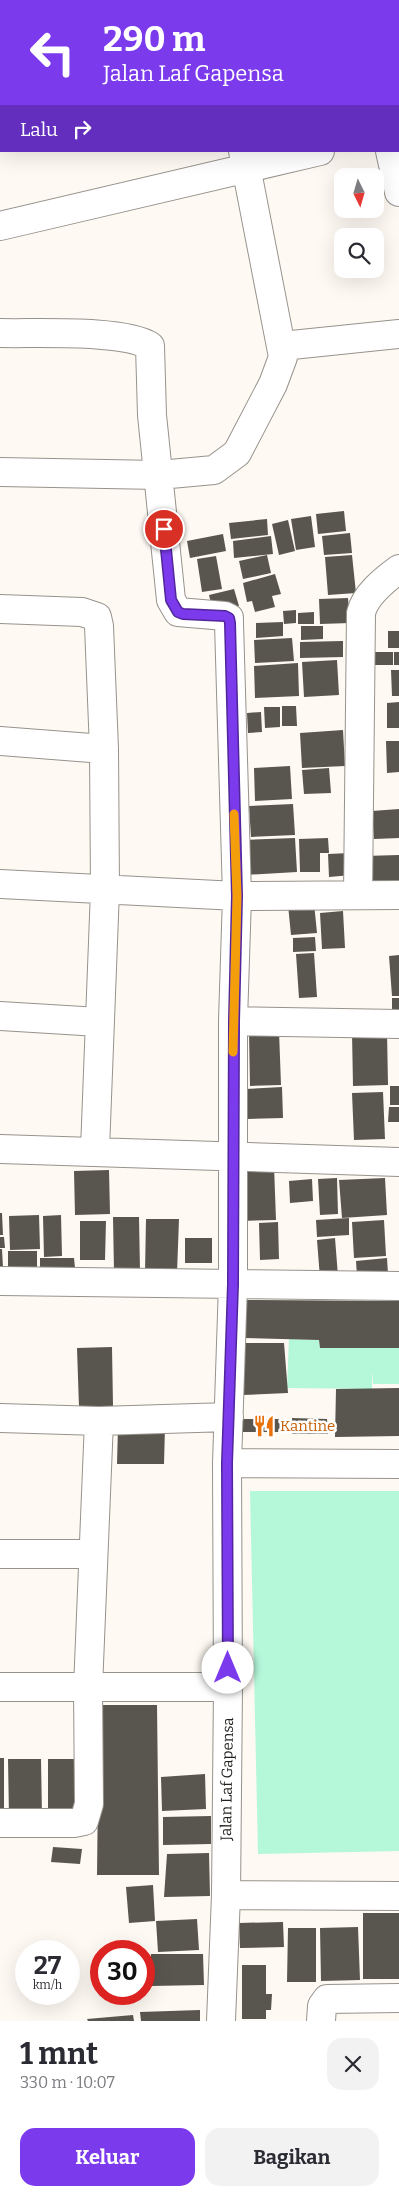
<!DOCTYPE html>
<html lang="id">
<head>
<meta charset="utf-8">
<style>
  :root { --surface:#fff; --page:#f2f2f3; --text:#2b2b33; --muted:#7c7c81; --accent:#7c3aed }
  body { margin:0; font-family:Bitter,serif; background:var(--page); color:var(--text); height:100vh; display:flex; flex-direction:column; font-size:19px; white-space:nowrap }
  * { box-sizing:border-box; margin:0 }
  p { font-size:16px; color:var(--muted) }
  .icon { flex:none; width:28px; height:28px; fill:none; stroke:currentColor; stroke-width:2; stroke-linecap:round; stroke-linejoin:round }
  .map { position:relative; height:2021px; overflow:hidden }
  .panel { display:flex; flex-direction:column; background:var(--surface); flex:1 }
  .panel>* { flex:none }
  .hud { position:absolute; left:0px; top:0px; width:400px; height:152px; box-shadow:0 5px 20px #0002; background:#7c3aed; color:#fff; overflow:hidden }
  .needle { width:32px; rotate:175deg }
  .controls { position:absolute; left:334px; top:168px; display:grid; gap:10px }
  .controls a { display:grid; place-items:center; width:50px; height:50px; border-radius:10px; background:var(--surface); box-shadow:0 5px 20px #0002; font-size:25px }
  .speed { position:absolute; left:15px; top:1940px; display:flex; gap:10px; font-size:25px; font-weight:700; text-align:center }
  .speed>* { display:grid; place-content:center; width:65px; height:65px; border-radius:50%; background:var(--surface); box-shadow:0 5px 20px #0002; line-height:1 }
  .speed small { font-size:12px; font-weight:400 }
  .speed .limit { border:8px solid #d22; background:#fff; color:#111 }
  .pin { position:absolute; display:grid; place-items:center; width:42px; height:42px; color:#fff; margin:-21px; border:2px solid #fff; border-radius:50%; box-shadow:0 1px 5px #0007 }
  .me { position:absolute; width:55px; margin:-28px; rotate:0deg; stroke-linejoin:round; filter:drop-shadow(0 0 4px #0008) }
  .turn { display:flex; align-items:center; gap:18px; height:105px; padding:0 20px; font-size:22px }
  .turn .icon { width:65px; height:65px; stroke-width:2.5 }
  .turn b { display:block; font-size:35px; line-height:42px }
  .then { display:flex; align-items:center; height:48px; padding:0 20px; background:#0003; gap:10px; font-size:19px }
  .round { display:grid; place-items:center; flex:none; width:52px; height:52px; border-radius:15px; background:var(--page) }
  .overview { display:flex; align-items:center; justify-content:space-between; height:85px; padding:0 20px }
  h1 { font-size:30px; font-weight:700; line-height:38px }
  .cta { display:flex; gap:10px; margin-top:auto; padding:10px 20px }
  .cta a { flex:1; height:58px; border-radius:15px; background:var(--accent); color:#fff; font-size:20px; font-weight:700; line-height:58px; text-align:center }
  .cta a+a { background:var(--page); color:var(--text) }
  .map>svg:first-child { display:block }
  .green { fill:#b5f7d9 }
  .building { fill:#59554f }
  .lines { fill:none; stroke-linecap:round; stroke-linejoin:round }
  .minor-casing { stroke:#97928c; stroke-width:30 }
  .minor { stroke:#fff; stroke-width:28 }
  .route-casing { stroke:#51269a; stroke-width:12 }
  .route { stroke:#7c3aed; stroke-width:9 }
  .slow { stroke:#f59e0b; stroke-width:9 }
  .labels { text-anchor:middle; stroke-width:5; stroke-linejoin:round; paint-order:stroke }
  .food-label { font-size:15px; fill:#c56008; stroke:#fff; text-anchor:start }
  .street-label { font-size:15px; fill:#211f1d; stroke:#fff }
</style>
</head>
<body>
<div class="map">
<svg width="399" height="2021" viewBox="0 0 399 2021">
  <rect width="100%" height="100%" fill="#fef9f2"/>
  <path class="green" d="M289,1339L319,1340L320,1348H399V1384H373L372,1370V1389L287,1388Z
    M250,1491H399V1851L258,1854Z"/>
  <path class="building" d="M344,511L346,531L318,534L316,514Z
    M311,516L315,547L296,550L291,519Z
    M267,519L268,535L231,539L229,523Z
    M288,520L295,551L279,555L272,524Z
    M350,533L352,553L324,555L322,536Z
    M223,534L226,551L190,558L187,541Z
    M271,536L273,554L234,558L233,541Z
    M267,555L271,573L243,579L239,561Z
    M352,555L356,593L328,595L325,557Z
    M216,556L222,589L202,592L197,559Z
    M275,574L281,594L272,596L275,607L255,612L252,601L247,602L243,583Z
    M234,589L239,606L213,612L209,595Z
    M348,598L350,623L320,624L319,599Z
    M296,610V623L284,624L283,611Z
    M314,612V624H298V613Z
    M283,622V636L256,638V623Z
    M301,626H323V639L301,640Z
    M388,631H399V648H388Z
    M292,638L294,661L255,663L254,640Z
    M343,641V657L300,658V642Z
    M375,652H393V665H375Z
    M394,652H399V665H394Z
    M337,660L339,695L304,697L302,662Z
    M298,663L299,696L255,698L254,666Z
    M391,670H399V696H392Z
    M399,702V728H387V703Z
    M282,706H296L297,726H282Z
    M264,707H280V727L265,728Z
    M261,712L262,732L248,733L247,713Z
    M343,730L345,766L302,768L300,733Z
    M386,741H399V772L387,773Z
    M290,766L292,799L255,801L254,768Z
    M329,768L331,793L304,794L302,770Z
    M293,804L295,835L251,837L249,806Z
    M399,809V838L374,839L372,811Z
    M295,838L297,872L245,875L243,840Z
    M328,838L329,853H320V872H300L299,839Z
    M350,853L352,875L329,877L328,854Z
    M399,855V890L365,891L364,856Z
    M314,903L317,933L291,935L288,905Z
    M343,911L345,948L322,949L320,913Z
    M315,937L316,951L293,952V938Z
    M314,953L317,997L299,998L296,954Z
    M399,955V996H392L389,956Z
    M392,998H399V1013L392,1014Z
    M279,1031L281,1085L250,1086L249,1032Z
    M387,1032L388,1085L353,1086L352,1033Z
    M390,1086H399V1105H390Z
    M282,1087L283,1118L247,1119L245,1089Z
    M383,1092L385,1139L354,1140L352,1093Z
    M389,1107H399V1122H388Z
    M274,1166L276,1220L240,1221L238,1168Z
    M109,1170L110,1214L75,1215L74,1171Z
    M337,1178L338,1214L320,1215L318,1179Z
    M385,1178L387,1215L342,1218L339,1180Z
    M312,1179L313,1201L290,1203L289,1181Z
    M0,1213H2L3,1235H0Z
    M39,1215L40,1249L10,1250L9,1216Z
    M61,1215L62,1256L44,1257L43,1216Z
    M113,1217H139L140,1271L114,1272Z
    M349,1218V1235L317,1237L316,1220Z
    M146,1219H179L177,1273L145,1272Z
    M384,1220L386,1256L354,1258L352,1222Z
    M80,1221H106L105,1260H80Z
    M278,1222L279,1259L260,1260L259,1223Z
    M0,1237H4L5,1248H0Z
    M185,1238H212V1263H185Z
    M335,1238L338,1276L320,1278L317,1240Z
    M0,1249H2L3,1268H0Z
    M8,1251H37V1269H8Z
    M40,1258H74L75,1268L40,1269Z
    M387,1258L388,1274L357,1276L356,1261Z
    M244,1300L399,1301V1348H320L319,1340L243,1338Z
    M244,1343H284L288,1393L243,1395Z
    M112,1347L113,1406L79,1407L77,1348Z
    M399,1388V1436L335,1437L336,1389Z
    M292,1418L327,1419L328,1434H292Z
    M243,1419H284L285,1432H243Z
    M118,1427H165L164,1464H117Z
    M99,1705H157L159,1875H97Z
    M0,1758H4V1814H0Z
    M8,1759H41L42,1817H9Z
    M48,1759H75V1815H48Z
    M205,1774L206,1809L162,1811L161,1777Z
    M211,1816V1844L163,1845V1817Z
    M53,1847L82,1849L80,1864L51,1862Z
    M209,1853L210,1896L164,1897L167,1854Z
    M153,1885L155,1921L129,1923L126,1887Z
    M363,1913H399V1979H363Z
    M197,1919L199,1950L158,1952L156,1921Z
    M283,1922L284,1947L240,1948L239,1923Z
    M358,1927L360,1980L321,1981L320,1928Z
    M288,1928H316V1982H287Z
    M151,1954H203L204,1985L151,1986Z
    M242,1965H266V1994H272L271,2010H266V2019H242Z
    M200,2010V2021H141L140,2012Z
    M133,2015L134,2021H88L87,2019Z"/>
  <g class="lines">
    <g class="minor-casing">
      <path id="minor" d="M62,0V1
        M210,0V1
        M395,1L399,0
        M0,91H1
        M390,151L399,192
        M0,226L320,151
        M0,333C34,334 124,329 150,346L152,415L171,600L178,612L225,616L229,618V623L237,896L233,1021V1284L227,1463L228,1687L226,1895L221,2021
        M282,346L399,334
        M0,472L159,475L214,470L237,453L273,384L283,357L243,151
        M0,609L82,612L97,617L99,626L104,749L105,890L95,1150
        M0,741L104,749
        M0,884L237,896L399,895
        M358,895L361,613C365,595 384,580 399,569
        M0,1016L99,1022
        M233,1021L399,1024
        M0,1149L399,1162
        M0,1281L399,1286
        M0,1418L99,1421L229,1417
        M227,1463L399,1464
        M0,1554H92
        M0,1687H228
        M0,1823H74L84,1821L89,1804L88,1688L99,1421
        M226,1895L399,1896
        M321,2021L322,2006L327,1999L399,1998"/>
    </g>
    <use href="#minor" class="minor"/>
  </g>
  <g class="lines">
    <g class="route-casing">
      <path id="route" d="M164,529L171,600L178,612L183,614L225,616L229,618L230,623L237,896L234,1021L233,1284L227,1463L228,1668"/>
    </g>
    <use href="#route" class="route"/>
    <path class="slow" d="M233,1052L237,896L234,814"/>
  </g>
  <defs>
    <g id="restaurant-bare" transform="scale(1.725)"><path d="M-5-6h1v4h1v-4h1v4h1v-4h1v5L-1.5 .5V6h-2V.5L-5-1ZM5-6V6H3V1.5H1.5Q1.5-4 5-6Z" fill="#e8710a" stroke="#fff" stroke-width="2.5" paint-order="stroke"/></g>
  </defs>
  <g fill-rule="evenodd">
    <use href="#restaurant-bare" x="264" y="1426"/>
  </g>
  <g class="labels">
    <g class="food-label">
      <text x="280" y="1431">Kantine</text>
    </g>
    <g class="street-label">
      <text transform="translate(227 1779) rotate(-89)" y="5">Jalan Laf Gapensa</text>
    </g>
  </g>
</svg>
<div class="controls">
<a><svg class="needle" viewBox="-14 -14 28 28"><path d="M0-13l5 13h-10z" fill="#e53935"/><path d="M0 13l5-13h-10z" fill="#7c7c81"/></svg></a>
<a><svg class="icon" aria-label="search" viewBox="0 0 24 24"><circle cx="10" cy="10" r="6"/><path d="M15 15l6 6"/></svg></a>
</div>
<div class="speed"><div>27<small>km/h</small></div><div class="limit">30</div></div>
<div class="pin" style="left:164px;top:529px;background:#d93025"><svg class="icon" aria-label="arrive" viewBox="0 0 24 24"><path d="M6 21V4h12l-3 4 3 4H6"/></svg></div>
<svg class="me" style="left:228px;top:1668px" viewBox="-20 -20 40 40"><circle r="19" fill="#fff"/><path d="M0-13L10 11 0 6-10 11z" fill="#7c3aed"/></svg>
<div class="hud">
<div class="turn"><svg class="icon" aria-label="left" viewBox="0 0 24 24"><path d="M17 20v-9H6M10 6l-5 5 5 5"/></svg><div><b>290 m</b>Jalan Laf Gapensa</div></div>
<div class="then">Lalu<svg class="icon" aria-label="right" viewBox="0 0 24 24"><path d="M7 20v-9h11M14 6l5 5-5 5"/></svg></div>
</div>
</div>
<section class="panel">
<div class="overview"><div><h1>1 mnt</h1><p>330 m · 10:07</p></div><a class="round"><svg class="icon" aria-label="close" viewBox="0 0 24 24"><path d="M6 6l12 12M18 6L6 18"/></svg></a></div>
<div class="cta"><a>Keluar</a><a>Bagikan</a></div>
</section>
</body>
</html>
